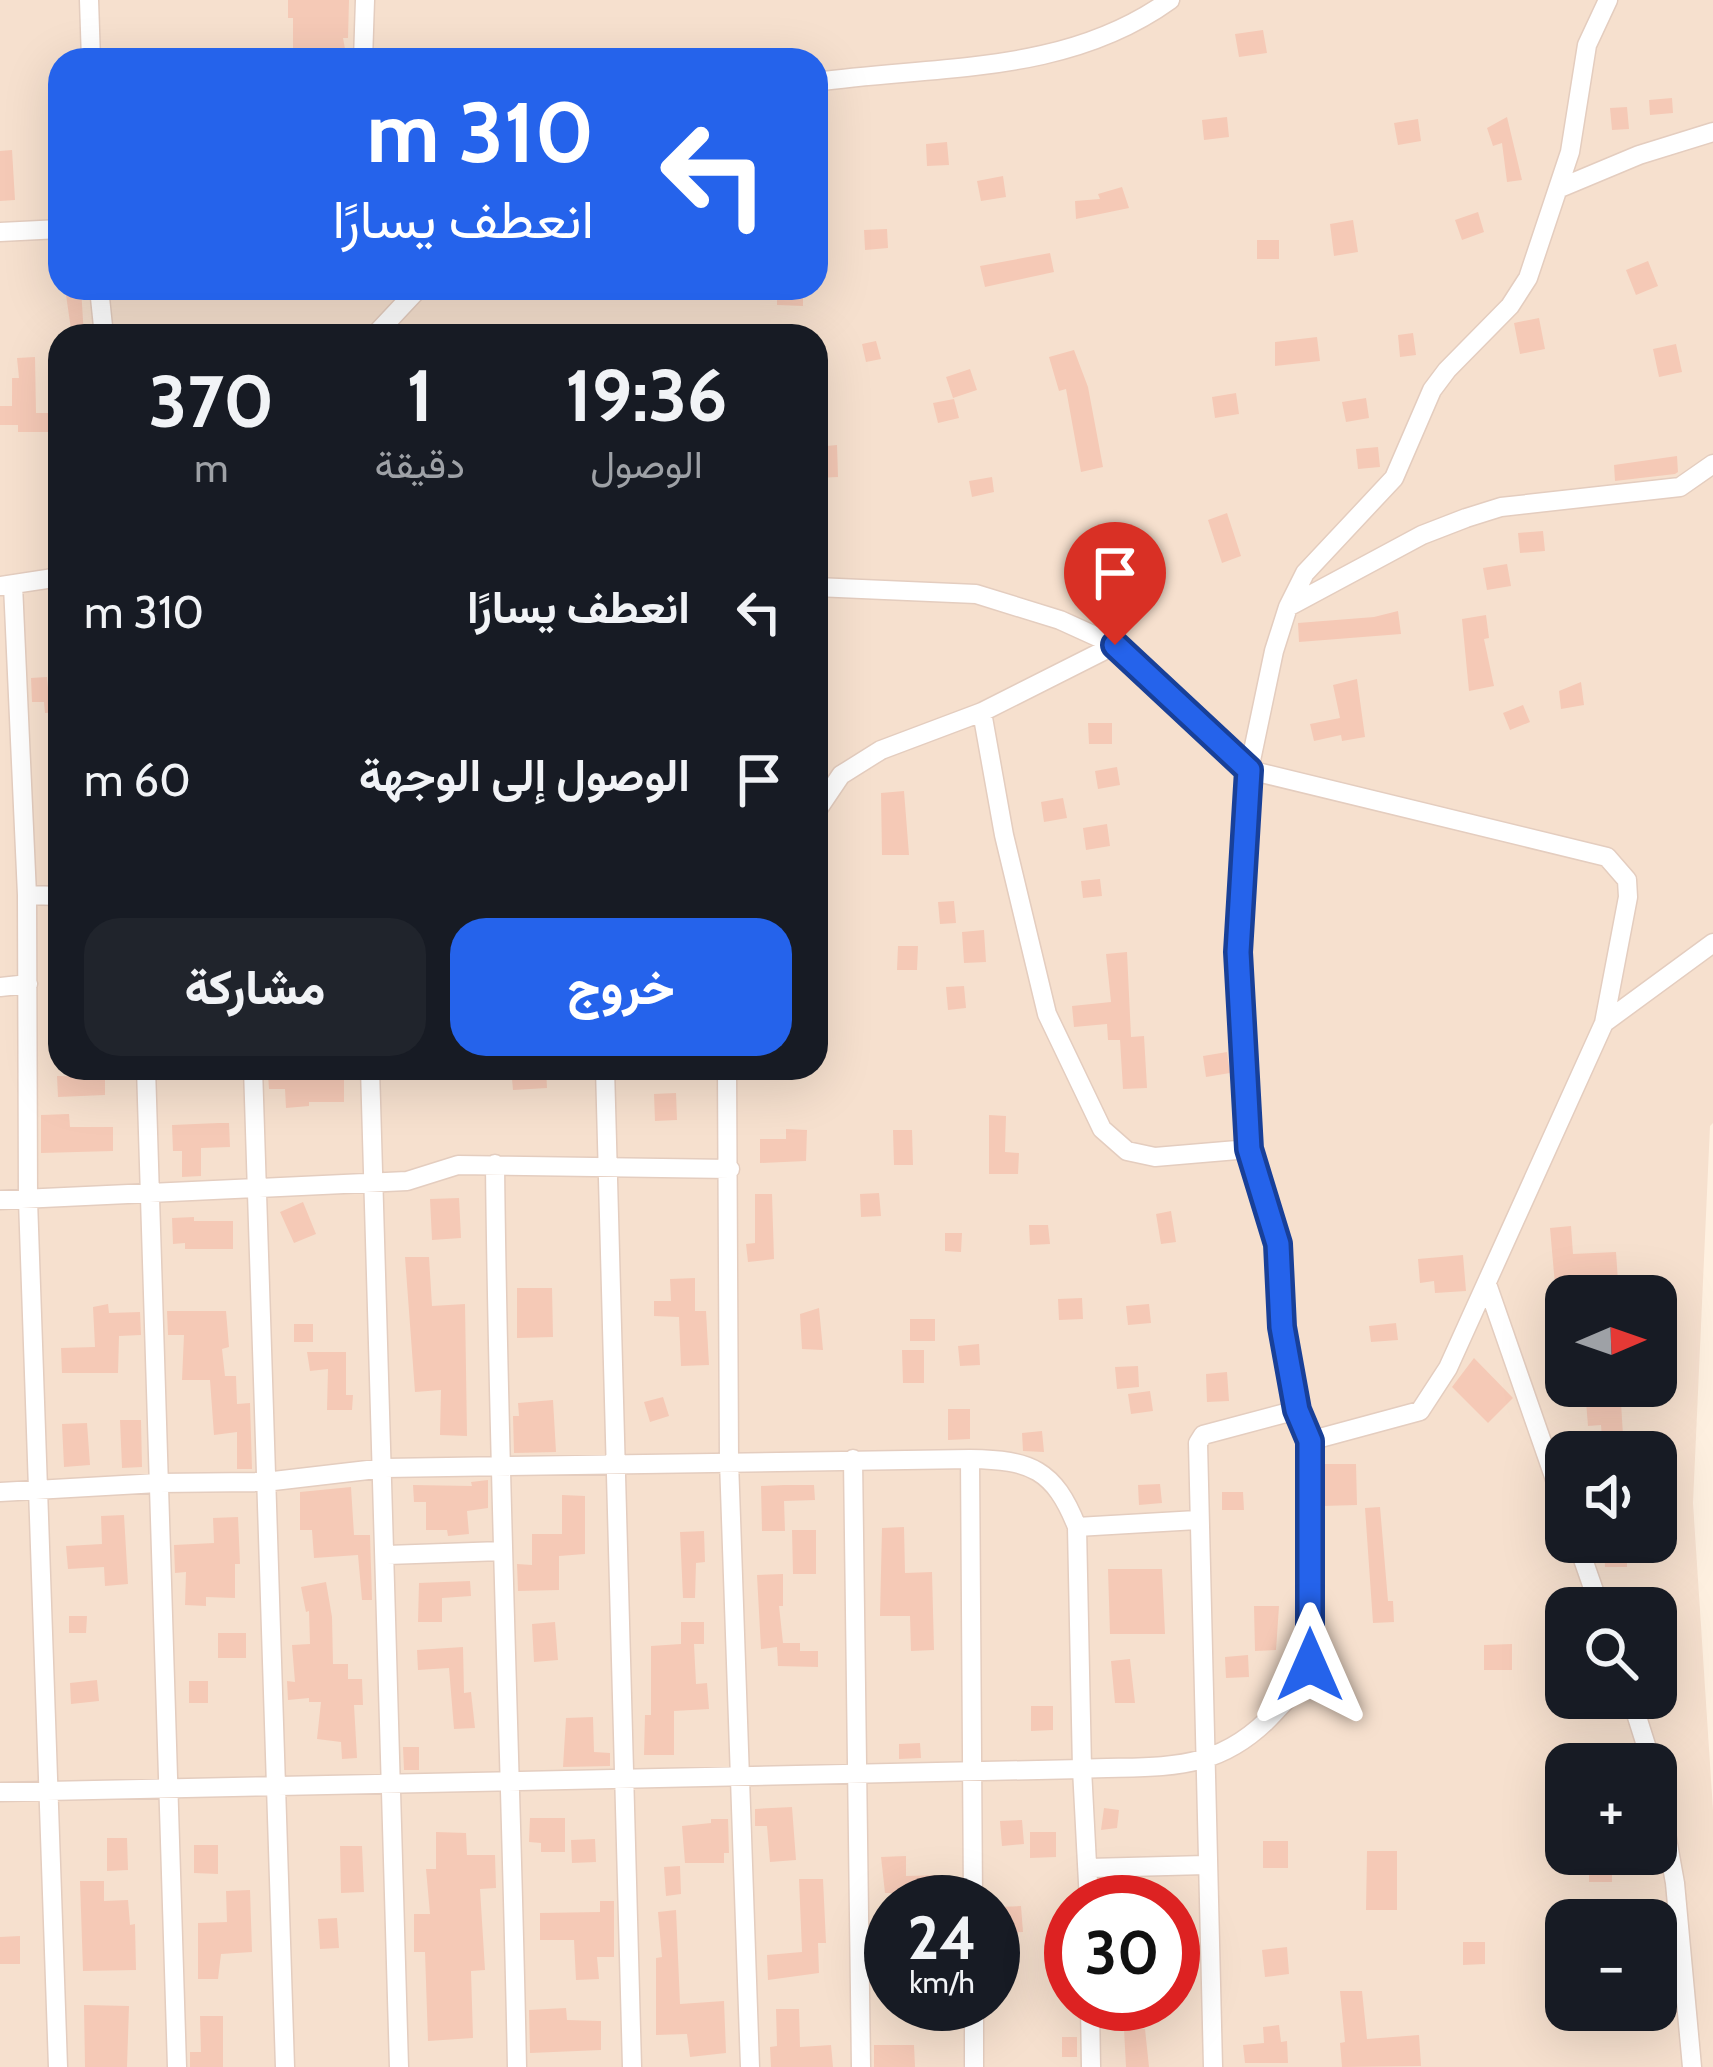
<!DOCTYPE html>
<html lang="ar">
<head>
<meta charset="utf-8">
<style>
  :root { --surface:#171b24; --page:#20242c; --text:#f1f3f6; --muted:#9ea1a6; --accent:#2563eb }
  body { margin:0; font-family:Cabin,Vazirmatn,sans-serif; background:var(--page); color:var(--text); direction:rtl; height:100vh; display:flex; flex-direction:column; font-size:45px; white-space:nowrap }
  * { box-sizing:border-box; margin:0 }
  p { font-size:39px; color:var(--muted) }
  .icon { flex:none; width:66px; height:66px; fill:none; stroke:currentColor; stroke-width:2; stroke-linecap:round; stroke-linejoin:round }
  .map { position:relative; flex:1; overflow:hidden; direction:ltr }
  .sheet { position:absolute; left:48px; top:324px; width:780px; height:756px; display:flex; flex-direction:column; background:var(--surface); border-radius:36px; box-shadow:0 12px 48px #0002; direction:rtl }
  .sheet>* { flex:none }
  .top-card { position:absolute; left:48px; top:48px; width:780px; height:252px; border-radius:36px; box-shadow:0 12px 48px #0002; direction:rtl; background:#2563eb; color:#fff; overflow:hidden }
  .needle { width:78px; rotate:88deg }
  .controls { position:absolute; left:1545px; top:1275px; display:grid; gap:24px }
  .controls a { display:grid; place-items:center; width:132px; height:132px; border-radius:24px; background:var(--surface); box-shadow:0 12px 48px #0002; font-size:60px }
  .speed { position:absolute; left:864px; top:1875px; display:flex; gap:24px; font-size:60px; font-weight:700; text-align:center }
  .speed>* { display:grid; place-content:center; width:156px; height:156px; border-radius:50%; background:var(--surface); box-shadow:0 12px 48px #0002; line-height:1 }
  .speed small { font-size:30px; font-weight:400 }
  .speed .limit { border:18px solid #d22; background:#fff; color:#111 }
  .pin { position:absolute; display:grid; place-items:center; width:102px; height:102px; color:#fff; margin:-123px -51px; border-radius:50% 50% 50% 0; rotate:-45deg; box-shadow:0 0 12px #0007 }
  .pin .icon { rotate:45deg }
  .me { position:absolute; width:132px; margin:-66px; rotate:0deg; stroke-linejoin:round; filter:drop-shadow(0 0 9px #0008) }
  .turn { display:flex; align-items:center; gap:42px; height:252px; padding:0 36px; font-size:54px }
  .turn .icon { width:156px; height:156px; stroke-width:2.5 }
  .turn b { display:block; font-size:84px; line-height:102px }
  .eta { display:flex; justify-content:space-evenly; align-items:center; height:204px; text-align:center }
  .eta b { font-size:72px; font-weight:800; line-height:84px }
  .primary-button { display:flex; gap:24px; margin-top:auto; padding:24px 36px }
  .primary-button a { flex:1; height:138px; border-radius:36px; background:var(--accent); color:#fff; font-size:48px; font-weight:800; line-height:138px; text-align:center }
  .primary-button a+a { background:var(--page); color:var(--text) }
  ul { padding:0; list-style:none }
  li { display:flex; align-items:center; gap:36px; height:168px; padding:0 36px }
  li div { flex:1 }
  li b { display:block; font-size:45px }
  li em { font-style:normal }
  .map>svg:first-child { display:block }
  .residential { fill:#f6e0ce; fill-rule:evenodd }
  .building { fill:#f5c9b6 }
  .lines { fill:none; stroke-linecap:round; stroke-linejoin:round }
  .street-casing { stroke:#e4cdbf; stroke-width:21 }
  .street { stroke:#fff; stroke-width:18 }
  .route-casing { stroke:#184099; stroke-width:30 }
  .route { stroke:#2563eb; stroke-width:21 }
</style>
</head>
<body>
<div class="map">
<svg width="1713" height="2067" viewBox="0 0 1713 2067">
  <rect width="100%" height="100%" fill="#fef0e0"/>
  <path class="residential" d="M0,0H1713V1123L1710,1126L1693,1503L1713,1810V2067H0ZM60,60H816V288H60ZM60,336H816V1068H60ZM1566,1296H1656V1386H1566ZM1566,1452H1656V1542H1566ZM1566,1608H1656V1698H1566ZM1566,1764H1656V1854H1566ZM891,1902H993V2004H891ZM1071,1902H1173V2004H1071ZM1566,1920H1656V2010H1566Z"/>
  <path class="building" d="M288,0H349L348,38H343L347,60H293V18H288Z
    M1263,30L1267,53L1239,57L1235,34Z
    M1672,98L1673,113L1650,115L1649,100Z
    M1627,107L1629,129L1612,130L1610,108Z
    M1227,117L1229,137L1204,140L1202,120Z
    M1507,117L1522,180L1507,182L1502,143L1493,146L1487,128Z
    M1418,119L1421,141L1398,145L1394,123Z
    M947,142L949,165L927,166L926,144Z
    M12,150L15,200L0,201V151Z
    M1003,176L1006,197L981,201L977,181Z
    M1122,187L1129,208L1076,219L1075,201L1100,199L1098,194Z
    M1478,212L1484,232L1462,240L1455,220Z
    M1353,220L1358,252L1334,256L1330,224Z
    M887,229L888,248L865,250L864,230Z
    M1257,240H1279V259H1257Z
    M1050,253L1054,272L985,287L980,266Z
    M1648,261L1658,286L1636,295L1626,270Z
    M65,288H81L84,336H72Z
    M777,288H803V306L777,305Z
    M1539,318L1545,349L1520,354L1514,323Z
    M1413,333L1416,355L1400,357L1398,335Z
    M1317,337L1320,361L1275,366V342Z
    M876,341L881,359L866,362L862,344Z
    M1676,344L1682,372L1659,377L1653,349Z
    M1074,350L1088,387L1103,467L1081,472L1066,389L1059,391L1049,357Z
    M35,357L36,413H60V432H18V425H0V406H12V378H19L17,358Z
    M970,369L977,390L953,398L946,377Z
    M1236,393L1239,414L1215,418L1212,397Z
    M1366,398L1369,418L1346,422L1342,402Z
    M954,399L959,418L938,423L933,403Z
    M837,445L838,477L816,478V447Z
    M1378,447L1380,467L1358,469L1356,449Z
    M1677,456L1678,472L1675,474L1615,481L1614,465Z
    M992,477L994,492L972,497L969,481Z
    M1227,513L1241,556L1222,563L1208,520Z
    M1543,531L1545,551L1520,553L1518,533Z
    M1096,551L1110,606L1087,612L1080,589L1084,588L1074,560Z
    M1507,564L1511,586L1487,590L1483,568Z
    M1398,611L1401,634L1299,642L1298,623L1374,617Z
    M1486,615L1489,638L1484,639L1494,686L1469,691L1462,619Z
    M47,677L48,688L60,687V712L45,713L44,702H32L31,678Z
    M1357,679L1365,737L1342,741L1341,735L1314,741L1310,724L1340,718L1333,685Z
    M1581,682L1584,705L1561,709L1559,691Z
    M1523,705L1530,722L1510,730L1503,713Z
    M1088,723H1112V744H1089Z
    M1117,767L1120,785L1098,789L1095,771Z
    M904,791L909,855H882L881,793Z
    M1063,798L1067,818L1044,822L1041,802Z
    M1107,824L1110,846L1086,850L1083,828Z
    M1100,879L1102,896L1083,898L1081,881Z
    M954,901L956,923L940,924L938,902Z
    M984,930L986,962L964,963L962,932Z
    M898,946H918L917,970H897Z
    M1127,952L1131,1037L1144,1036L1147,1088L1123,1089L1120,1040H1108L1107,1024L1074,1027L1072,1006L1111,1002L1106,954Z
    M964,986L966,1008L948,1010L946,987Z
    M1227,1052L1230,1073L1206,1077L1203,1056Z
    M511,1068H546L547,1088L513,1090Z
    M344,1073V1102H309V1106L286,1108L285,1089H269L268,1074Z
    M57,1076L105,1077V1095L58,1097Z
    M676,1093L677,1120L655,1121L654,1094Z
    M69,1114L70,1127H113V1151L41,1153V1115Z
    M989,1115L1006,1116L1005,1152L1019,1153L1018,1174H989Z
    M219,1123H229L230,1147L201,1148V1176L182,1177V1151H173L172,1125Z
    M786,1129L807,1130L806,1161L760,1163V1139H786Z
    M893,1130H912L913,1165H894Z
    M879,1193L881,1216L861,1217L860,1194Z
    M755,1194H772L774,1259L748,1262L746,1244L755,1243Z
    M459,1198L461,1238L432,1240L430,1199Z
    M303,1202L316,1234L294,1243L280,1212Z
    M1171,1211L1176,1242L1161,1244L1156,1214Z
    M194,1217V1221H233V1249H185V1243L173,1244L172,1218Z
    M1029,1225H1048L1050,1244L1030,1245Z
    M1571,1226L1573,1254L1616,1252L1619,1296H1556L1550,1228Z
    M945,1233H962L961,1252L945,1251Z
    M1463,1255L1466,1291L1435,1293L1434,1281L1420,1283L1418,1259Z
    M405,1257H429L432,1306L465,1304L467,1436L440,1435L441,1390L415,1392Z
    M695,1278V1311H706L709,1365L681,1366L679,1317L654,1316V1301H671L670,1279Z
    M517,1288H552L553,1337L517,1338Z
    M1082,1298L1083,1319L1059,1320L1058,1299Z
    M108,1304L109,1313L140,1312L141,1335L119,1336L118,1373H62L61,1348L95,1347L93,1307Z
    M1149,1304L1151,1323L1128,1325L1126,1306Z
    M819,1308L823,1350L802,1349L800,1314Z
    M167,1311H226L229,1347L222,1349L225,1376H236L237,1404L250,1403L252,1469H237V1432L214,1435L210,1380H182L184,1335H168Z
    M910,1319H935V1341H910Z
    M1396,1323L1398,1340L1371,1342L1369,1326Z
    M294,1324H313V1342H294Z
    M979,1344L980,1365L960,1366L958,1346Z
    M902,1350H924V1383H903Z
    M307,1352H346V1395H353L352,1410H327L328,1369L310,1371Z
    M1474,1358L1513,1398L1488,1423L1452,1387Z
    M1138,1366L1139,1387L1117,1389L1115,1367Z
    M1227,1372L1229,1401L1207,1402L1206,1374Z
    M1575,1386H1620L1624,1452H1603L1601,1425L1588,1426L1586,1401L1576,1402Z
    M1150,1391L1153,1411L1131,1414L1128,1394Z
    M663,1397L669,1416L650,1422L644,1402Z
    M553,1400L556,1452L514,1453L513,1416H519L518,1403Z
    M948,1409H970V1439L948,1440Z
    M120,1420H141L142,1467L122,1468Z
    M87,1423L90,1465L64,1467L62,1424Z
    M1042,1431L1044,1452L1023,1451L1022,1433Z
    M1322,1464H1356L1357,1505L1322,1506Z
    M488,1480V1508L467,1511L469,1534L448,1536L447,1530H426V1502H414L413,1485L472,1486L471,1482Z
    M1160,1484L1162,1503L1139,1505L1138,1485Z
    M784,1485H814L815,1500L784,1501L785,1531H762L761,1486Z
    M351,1487L354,1535H370L372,1600H362L358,1555L314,1558L312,1530H300V1492Z
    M1222,1492H1243L1244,1510H1222Z
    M562,1495L585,1496V1554L559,1556V1590L518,1591L517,1564L532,1565V1534H562Z
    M1380,1507L1388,1601H1393L1394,1622L1373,1623L1365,1508Z
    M124,1515L128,1584L105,1586L104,1567L68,1569L66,1546L102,1544L101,1516Z
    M238,1517L240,1564H235V1598L206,1597V1606L185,1605L186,1572L175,1573L174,1545L214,1543L213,1518Z
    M904,1527L905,1573L932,1572L934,1650L911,1651L910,1616H880L882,1528Z
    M792,1530H816V1574H793Z
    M704,1531L705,1562L696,1563L695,1598H683L680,1532Z
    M1604,1542H1627V1567H1605Z
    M1108,1569H1162L1165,1634H1110Z
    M783,1574V1606H779L783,1643H800V1651H818V1667L778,1666L777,1647L761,1649L757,1575Z
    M470,1581L471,1596L442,1598V1622H418L419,1583Z
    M326,1582L332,1617L333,1664H348V1679H362L363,1705H354L357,1758L342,1759L341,1742L317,1739L321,1702H309V1698L288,1700L287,1681L295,1682L292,1645L310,1644L309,1611L306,1612L301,1587Z
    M1254,1606H1279L1276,1650L1255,1651Z
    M69,1616H87L86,1633H69Z
    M555,1622L558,1660L534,1662L532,1624Z
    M681,1622H704V1644H694L696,1684L707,1683L709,1709L674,1711V1755H644L645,1715H651V1646L681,1644Z
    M218,1633H246V1658H218Z
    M1512,1644V1670H1484V1645Z
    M463,1647L464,1693L471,1692L475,1728L454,1729L449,1668L418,1670L417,1650Z
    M1248,1655L1249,1677L1226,1678L1225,1657Z
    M1130,1659L1135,1703H1115L1111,1661Z
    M97,1680L99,1701L71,1704L70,1683Z
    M189,1681H208V1703H189Z
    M1031,1706H1053V1730L1031,1731Z
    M593,1717L594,1752L610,1753V1766L563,1767L566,1718Z
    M920,1743L921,1758L899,1759V1744Z
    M403,1747H419V1770H404Z
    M792,1807L796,1860L770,1862L767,1826H755V1809Z
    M1104,1808L1119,1810L1117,1828L1101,1830Z
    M530,1818H565V1852H541V1843L529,1842Z
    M711,1819H728L729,1853H724V1863H685L682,1826L711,1823Z
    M1022,1820L1024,1844L1002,1846L1000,1821Z
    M436,1832L466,1833L467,1855H495L496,1888L480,1889L485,1970L471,1971L473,2038L428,2041L425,1952H414V1914H430L426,1869H436Z
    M1030,1832H1056V1857L1030,1858Z
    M107,1838H127L128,1870L107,1871Z
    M595,1839L596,1862L572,1863L571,1840Z
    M1263,1841H1288V1868H1263Z
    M194,1845H218V1874L194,1873Z
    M340,1846H362L364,1892L341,1893Z
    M1367,1851H1397V1910H1366Z
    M906,1856V1876L939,1875V1893H885L881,1857Z
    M1589,1865H1612V1882H1589Z
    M680,1866L681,1894L666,1896L664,1867Z
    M799,1879H823L826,1943H818L819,1973L768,1980L767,1955L802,1952Z
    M80,1881H104V1901L128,1900L130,1925L135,1924L136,1970L83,1971Z
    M250,1890L252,1952L221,1954L218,1979H198V1923L227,1922L226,1891Z
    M600,1901H614V1957H597L599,1979L576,1980L574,1940H540V1913L600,1912Z
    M1021,1906L1023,1932L1001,1933L999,1907Z
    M676,1910L680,2004L724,2001L726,2053L690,2057L687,2034L656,2035V1958L662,1957L658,1912Z
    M337,1918L339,1948L320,1949L318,1919Z
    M20,1936V1964H0V1937Z
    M1463,1942H1485V1964L1463,1965Z
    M1287,1947L1289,1974L1265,1977L1262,1950Z
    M1340,1991H1362L1367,2039L1419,2035L1421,2066L1342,2067L1340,2043L1345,2042Z
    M918,2004H944L945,2025L919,2026Z
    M84,2005L129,2006L127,2067H85Z
    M566,2008L567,2020L601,2021V2050L530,2053L529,2010Z
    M776,2009H799L800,2047L831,2045L833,2067H771L770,2047L777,2046Z
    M1607,2010H1653V2023L1608,2025Z
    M200,2016H223V2067H190V2052H201Z
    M1279,2025L1281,2042L1287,2041L1288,2063H1245L1243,2045L1264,2043L1263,2027Z
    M1124,2029H1145L1149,2067H1126Z
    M1062,2037H1077V2057H1062Z
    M874,2045H914L915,2067H874Z"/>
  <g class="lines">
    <g class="street-casing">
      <path id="street" d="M89,0L91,60
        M363,60L365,0
        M816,82C939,65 1066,75 1170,0
        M1560,188L1639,155L1713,132
        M0,232L60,229
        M99,288L104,336
        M374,336L419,288
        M13,585L27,895L28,1200L58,2067
        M0,586L60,577
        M816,587L976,594L1060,620L1115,645L1249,770L1607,857L1627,880L1628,897L1604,1023L1448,1368L1420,1411L1309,1441
        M1288,607L1422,535L1466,518L1501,507L1680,487L1713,464
        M982,712L1004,835L1047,1014L1102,1129L1127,1151L1155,1157L1249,1149
        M816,812L841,775L881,750L982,712L1115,645
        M27,895L60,896
        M0,987L28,984
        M1604,1023L1713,943
        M146,1068L177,2067
        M253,1068L285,2067
        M370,1068L399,2067
        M605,1068L632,2067
        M727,1068L729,1461L750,2067
        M495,1164C498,1465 511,1766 517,2067
        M0,1200L407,1181L458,1165L730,1169
        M1487,1284L1566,1511
        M853,1459L861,2067
        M970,1459L973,1902
        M0,1492L158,1483L265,1482L385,1468L970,1459C1031,1460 1054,1469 1077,1527L1082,1769L1089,1902
        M1077,1527L1197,1520
        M1577,1542L1600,1608
        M387,1555L502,1551
        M1631,1698L1652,1764
        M1656,1778L1675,1883L1692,2067
        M0,1792L1082,1769C1162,1765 1217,1776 1276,1711C1290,1696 1302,1685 1309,1665V1441L1297,1410L1282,1327L1278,1244L1249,1149L1238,952L1249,770L1274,651L1288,607L1305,573L1394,478L1432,390L1447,370L1510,306L1528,278L1570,152L1587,45L1608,0
        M1089,1868L1206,1865
        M974,2004V2067
        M1090,2004L1091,2067
        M1213,2067L1198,1443L1203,1435L1297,1410"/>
    </g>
    <use href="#street" class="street"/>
  </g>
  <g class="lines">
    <g class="route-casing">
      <path id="route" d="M1115,645L1249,770L1238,952L1249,1149L1278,1244L1282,1327L1297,1410L1310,1441V1665"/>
    </g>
    <use href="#route" class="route"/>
  </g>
</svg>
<div class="controls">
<a><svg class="needle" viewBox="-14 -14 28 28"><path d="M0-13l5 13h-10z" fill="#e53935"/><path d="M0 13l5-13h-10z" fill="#9ea1a6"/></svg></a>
<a><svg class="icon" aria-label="sound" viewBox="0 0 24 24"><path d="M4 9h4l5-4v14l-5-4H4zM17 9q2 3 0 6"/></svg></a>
<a><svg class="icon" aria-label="search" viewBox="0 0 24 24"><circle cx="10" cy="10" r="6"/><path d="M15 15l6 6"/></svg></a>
<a>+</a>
<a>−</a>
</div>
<div class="speed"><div>24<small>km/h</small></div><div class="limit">30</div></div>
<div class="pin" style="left:1115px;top:645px;background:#d93025"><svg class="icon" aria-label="arrive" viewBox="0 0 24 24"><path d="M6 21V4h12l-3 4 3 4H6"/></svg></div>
<svg class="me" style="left:1310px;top:1665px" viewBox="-20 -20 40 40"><path d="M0-17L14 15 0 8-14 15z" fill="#2563eb" stroke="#fff" stroke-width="4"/></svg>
<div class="top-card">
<div class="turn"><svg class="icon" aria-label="left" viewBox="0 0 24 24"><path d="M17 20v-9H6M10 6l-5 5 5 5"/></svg><div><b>310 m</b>انعطف يسارًا</div></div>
</div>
<section class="sheet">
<div class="eta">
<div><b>19:36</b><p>الوصول</p></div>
<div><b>1</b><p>دقيقة</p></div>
<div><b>370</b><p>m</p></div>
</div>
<ul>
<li><svg class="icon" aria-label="left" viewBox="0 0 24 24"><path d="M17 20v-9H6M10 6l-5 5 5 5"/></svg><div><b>انعطف يسارًا</b></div><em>310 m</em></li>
<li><svg class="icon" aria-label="arrive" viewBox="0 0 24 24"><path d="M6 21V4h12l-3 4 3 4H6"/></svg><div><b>الوصول إلى الوجهة</b></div><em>60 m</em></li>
</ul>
<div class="primary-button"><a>خروج</a><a>مشاركة</a></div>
</section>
</div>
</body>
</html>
